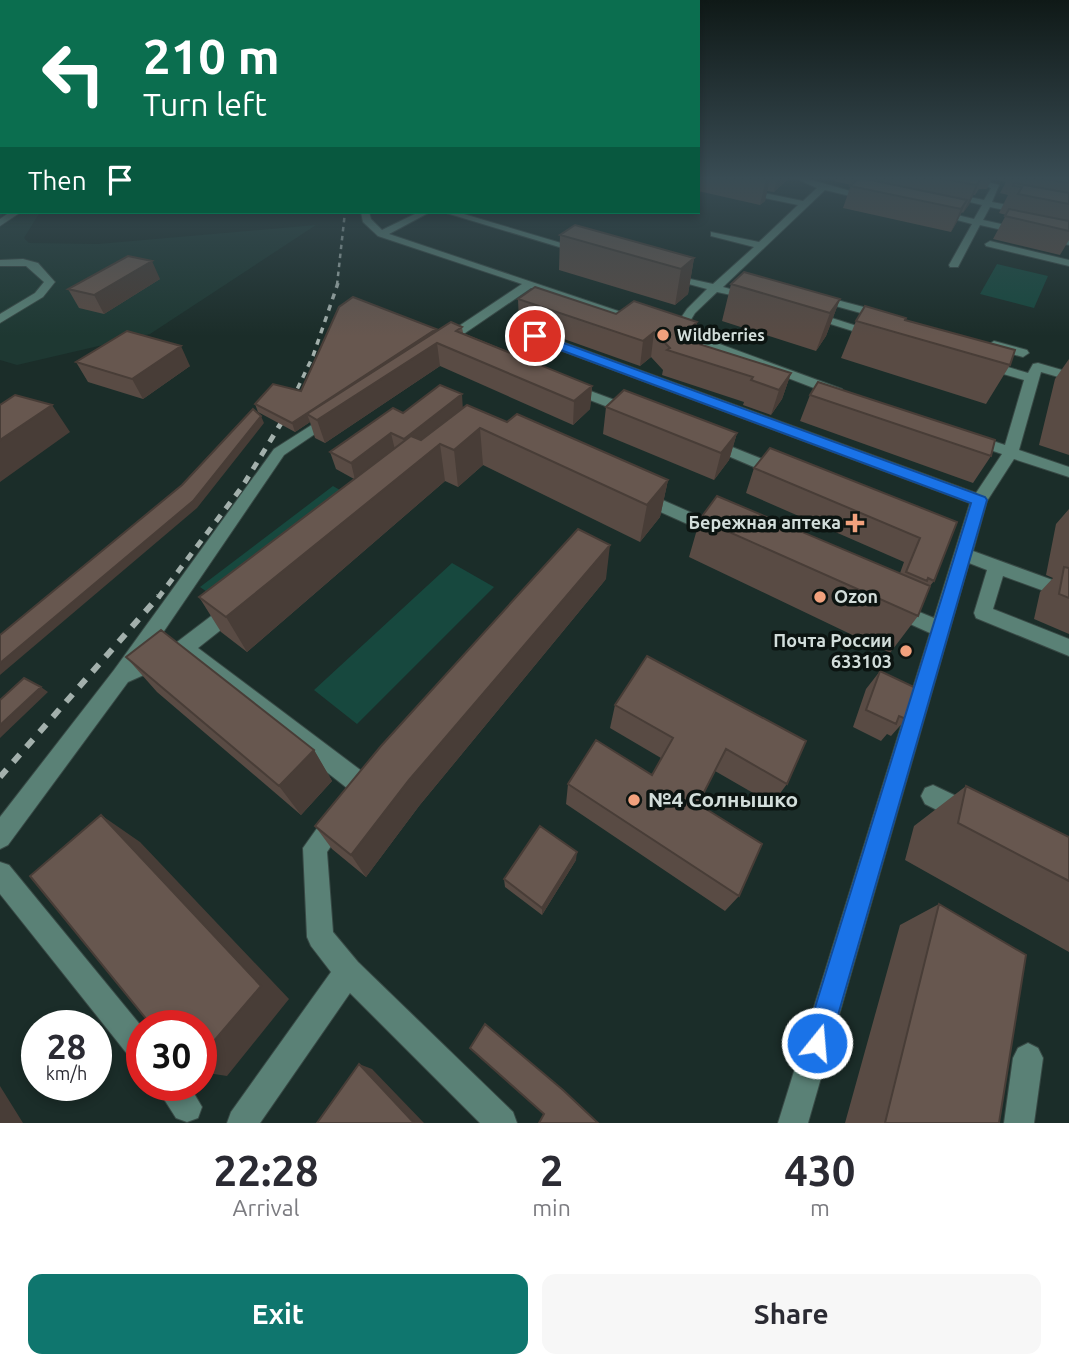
<!DOCTYPE html>
<html lang="en">
<head>
<meta charset="utf-8">
<style>
  :root { --surface:#fff; --page:#f7f7f7; --text:#2b2b33; --muted:#7c7c81; --accent:#0f766e }
  body { margin:0; font-family:Ubuntu,sans-serif; background:var(--page); color:var(--text); height:100vh; display:flex; flex-direction:column; font-size:26px; white-space:nowrap }
  * { box-sizing:border-box; margin:0 }
  p { font-size:23px; color:var(--muted) }
  .icon { flex:none; width:38px; height:38px; fill:none; stroke:currentColor; stroke-width:2; stroke-linecap:round; stroke-linejoin:round }
  .map { position:relative; height:1123px; overflow:hidden }
  .details { display:flex; flex-direction:column; background:var(--surface); flex:1 }
  .details>* { flex:none }
  .top-card { position:absolute; left:0px; top:0px; width:700px; height:214px; box-shadow:0 4px 10px #0003; background:#0b6e4f; color:#fff; overflow:hidden }
  .speed { position:absolute; left:21px; top:1010px; display:flex; gap:14px; font-size:35px; font-weight:700; text-align:center }
  .speed>* { display:grid; place-content:center; width:91px; height:91px; border-radius:50%; background:var(--surface); box-shadow:0 4px 10px #0003; line-height:1 }
  .speed small { font-size:18px; font-weight:400 }
  .speed .limit { border:10px solid #d22; background:#fff; color:#111 }
  .pin { position:absolute; display:grid; place-items:center; width:60px; height:60px; color:#fff; margin:-30px; border:4px solid #fff; border-radius:50%; box-shadow:0 2px 7px #0007 }
  .me { position:absolute; width:77px; margin:-38px; rotate:17deg; stroke-linejoin:round; filter:drop-shadow(0 0 5px #0008) }
  .turn { display:flex; align-items:center; gap:24px; height:147px; padding:0 28px; font-size:32px }
  .turn .icon { width:91px; height:91px; stroke-width:2.5 }
  .turn b { display:block; font-size:49px; line-height:60px }
  .then { display:flex; align-items:center; height:66px; padding:0 28px; background:#0003; gap:14px; font-size:26px }
  .eta { display:flex; justify-content:space-evenly; align-items:center; height:119px; text-align:center }
  .eta b { font-size:42px; font-weight:700; line-height:49px }
  .button { display:flex; gap:14px; margin-top:auto; padding:14px 28px }
  .button a { flex:1; height:80px; border-radius:14px; background:var(--accent); color:#fff; font-size:28px; font-weight:700; line-height:80px; text-align:center }
  .button a+a { background:var(--page); color:var(--text) }
  .map>svg:first-child { display:block }
  .built { fill:#1e3832 }
  .green { fill:#17483e }
  .lines { fill:none; stroke-linecap:round; stroke-linejoin:round }
  .minor-casing { stroke:#384945; stroke-width:2 }
  .minor { fill:#5a8176; fill-rule:evenodd }
  .rail-far3 { stroke:#a3b0ac; stroke-width:2.5; stroke-dasharray:4.5 4.5; stroke-linecap:butt }
  .rail-far2 { stroke:#a3b0ac; stroke-width:3.5; stroke-dasharray:6 6; stroke-linecap:butt }
  .rail-far1 { stroke:#a3b0ac; stroke-width:5; stroke-dasharray:8 8; stroke-linecap:butt }
  .rail { stroke:#a3b0ac; stroke-width:6; stroke-dasharray:10 10; stroke-linecap:butt }
  .wall { fill:#594b44 }
  .shaded-wall { fill:#483d37 }
  .building { fill:#67574f; stroke:#483d37; stroke-width:2 }
  .route { fill:#1a73e8; stroke:#114b97; stroke-width:2 }
  .poi-dot { fill:#f1a17d; stroke:#0c1411; stroke-width:2.5 }
  .labels { text-anchor:middle; stroke-width:7; stroke-linejoin:round; paint-order:stroke }
  .far-poi-label { font-size:16px; font-weight:bold; fill:#d2ddda; stroke:#0c1411; text-anchor:start }
  .poi-label { font-size:18px; font-weight:bold; fill:#d2ddda; stroke:#0c1411; text-anchor:end }
  .near-poi-label { font-size:21px; font-weight:bold; fill:#d2ddda; stroke:#0c1411; text-anchor:start }
</style>
</head>
<body>
<div class="map">
<svg width="1069" height="1123" viewBox="0 0 1069 1123">
  <rect width="100%" height="100%" fill="#1b2d29"/>
  <path class="built" d="M0,179L2,212H40L24,238L29,243L98,244L316,225L150,334L17,365L0,360Z"/>
  <path class="green" d="M997,264L1048,276L1034,308L980,294Z
    M333,486L352,497L220,601L200,587Z
    M452,563L494,587L357,724L314,690Z"/>
  <g class="lines">
    <g class="minor-casing">
      <path id="minor" d="M698,179L803,201L817,188L797,179H808L875,198L871,201L825,190L723,287L755,296V300L717,292L695,313L684,331L842,389V395H832L666,331L674,328L687,309L707,289L663,277V273L713,284L754,247L711,236V232L759,242L798,205L698,184Z
        M966,179H977L999,185L992,202L1069,217V223L990,207L983,220L1069,239V245L980,225L958,267H950L949,265L972,224L931,213L936,210L974,219L982,205L945,196L949,193L984,200L991,188Z
        M10,212H21L0,226V219Z
        M361,212H369L371,219L382,230L419,212H430L389,234L645,320L635,323L531,288L446,346H438V340L522,284L378,236L363,222Z
        M443,212H457L588,251L579,253Z
        M990,241L1069,260V266L986,246L985,244Z
        M23,259L38,263L55,282L43,297L0,323V314L35,293L44,282L26,266H0V260Z
        M818,295L890,314L892,316L886,320L814,300L812,298Z
        M805,312H813L882,334L872,337L805,316Z
        M513,324L976,493L1002,454L967,442L965,439L972,434L1005,445L1024,380L979,367V361L984,360L1028,373L1033,364L1038,363L1069,372V380L1041,372L1019,450L1069,467V477L1014,459L987,501L973,551L1069,586V600L1003,576L993,609L1069,639V656L976,618L974,613L987,570L969,563L808,1123H778L930,633L888,614L886,609L888,604L895,602L934,618L970,503L509,331V325Z
        M994,341L1027,350L1029,353L1023,357L990,348L988,345Z
        M569,383L636,408L638,411L636,414H626L564,390L562,387Z
        M332,412L337,413V419L284,455L147,656L177,642L227,604L234,602L241,604L243,609L241,614L198,648L371,778L374,786C370,796 365,803 355,807L347,804L343,796L347,788L182,658L128,682L8,845L0,849V817L114,670L274,449Z
        M712,439L785,468L788,472L780,477L775,476L707,447L705,444Z
        M642,491L724,527L726,531L718,537L712,535L636,501L634,497Z
        M933,785L973,804L977,812L973,820L965,824L925,804L921,796L925,788Z
        M338,806L346,810L350,818L327,852L333,932L358,962L513,1112L517,1123H480L350,993L260,1123H227L231,1112L331,972L311,946L307,937L303,848L330,810Z
        M0,862L9,865L142,1027V1064L132,1060L0,894Z
        M1028,1043L1038,1048L1043,1058L1034,1123H1004L1013,1058L1018,1048Z
        M155,1085H189L202,1107L198,1118L187,1122L176,1118Z"/>
    </g>
    <use href="#minor" class="minor"/>
    <path class="rail-far3" d="M337,285L345,212"/>
    <path class="rail-far2" d="M282,421L313,356L338,283"/>
    <path class="rail-far1" d="M158,598L242,487L283,420"/>
    <path class="rail" d="M0,777L159,596"/>
  </g>
  <path class="wall" d="M698,179H788L774,192L767,191L765,201L760,205L698,191Z
    M835,179H1069V240L1060,255L993,239L1006,215L999,213L1008,195L1000,193L1006,182L992,179L987,189H979L975,195H973L963,213L962,212L951,232L843,208L851,185L834,181Z
    M560,235L694,258L688,294L675,305L559,270Z
    M160,279L104,314L79,308L68,289Z
    M731,284L840,299L826,336L816,351L722,321Z
    M518,299L616,314L697,322L693,342L791,373L782,399L771,415L743,405L744,402L662,375L663,370L651,357L640,366L519,323Z
    M856,321L1010,365L986,404L841,358Z
    M462,327L463,333L592,386L590,409L573,425L440,366L325,443L315,438L310,422L295,432L258,412L255,404L301,391L436,329L437,331Z
    M1069,359V455L1039,445L1055,379Z
    M76,362L190,366L143,399L88,382Z
    M810,395L991,456L973,483L800,421Z
    M606,407L737,433L729,460L714,480L603,434Z
    M463,408L507,422L668,480L660,517L640,542L483,465L458,487L445,481L247,652L221,632L199,597L354,479L336,469L330,452L403,413Z
    M754,468L957,522L934,581L929,587L918,616L890,653L689,557L700,519L900,573L904,562L746,493Z
    M1069,509V634L1034,619L1040,592L1053,578L1046,575L1056,524Z
    M606,579L419,806L366,877L332,849L315,826Z
    M647,656L787,784L772,804L715,771L698,804L739,896L725,911L566,804L568,784L652,775L661,758L610,728L615,705Z
    M126,657L314,750L332,781L301,815L157,692Z
    M880,671L906,719L891,736L887,734L881,741L853,727L866,689Z
    M966,786L1069,837V952L905,860L914,826Z
    M576,860L542,915L505,887L504,879Z
    M939,904L999,1123H845L900,925Z"/>
  <path class="shaded-wall" d="M766,179H770L765,201L760,205Z
    M777,179H788L774,192Z
    M981,179L969,205L963,213L976,185Z
    M967,200L957,222L951,232L961,209Z
    M694,258L688,294L675,305L681,269Z
    M152,261L160,279L104,314L94,295Z
    M840,299L826,336L816,351L830,313Z
    M697,322L692,347L680,338Z
    M436,329L437,337L307,414L310,422L295,432L292,423Z
    M654,332L651,357L640,366L643,341Z
    M437,343L440,366L325,443L317,420Z
    M181,346L190,366L143,399L132,379Z
    M791,373L782,399L771,415L779,390Z
    M592,386L590,409L573,425L574,401Z
    M462,394L463,411L407,456L404,439Z
    M52,405L70,432L0,482V440Z
    M261,416L264,423L197,508L0,675V663Z
    M480,428L483,465L458,487L454,450Z
    M391,433L395,450L355,480L351,463Z
    M737,433L729,460L714,480L721,453Z
    M440,444L445,481L247,652L226,617Z
    M668,480L660,517L640,542L647,505Z
    M610,545L606,579L419,806L366,877L351,855L409,780Z
    M41,687L48,692L0,738V725Z
    M314,750L332,781L301,815L279,786Z
    M101,815L140,842L289,999L227,1076L201,1072V1056Z
    M577,852L576,860L542,915V908Z
    M359,1064L372,1069L424,1123H414Z
    M0,1086L23,1123H0Z"/>
  <path class="building" d="M858,179H866L967,200L961,209L850,186Z
    M944,179H981L976,185Z
    M1044,179H1069V183Z
    M1014,183L1069,193V204L1018,194L1022,187L1013,186Z
    M1009,209L1069,221V231L1005,216Z
    M575,225L694,258L681,269L560,235Z
    M128,256L152,261L94,295L68,289Z
    M744,272L840,299L830,313L731,284Z
    M535,287L616,314L634,301L697,322L680,338L791,373L779,390L751,380L753,377L667,350L670,348L654,332L643,341L518,299Z
    M353,297L436,329L292,423L255,404L273,384L301,391L339,307Z
    M865,306L906,318L905,320L1015,350L1010,365L856,321Z
    M451,322L462,327L456,331L592,386L574,401L437,343L317,420L307,414Z
    M127,331L181,346L132,379L76,362Z
    M818,382L995,440L991,456L810,395Z
    M440,385L462,394L404,439L391,433L351,463L330,452L393,408L403,413Z
    M624,390L737,433L721,453L606,407Z
    M15,395L52,405L0,440V405Z
    M467,405L507,422L517,414L668,480L647,505L480,428L454,450L440,444L226,617L199,597L411,436L421,440Z
    M253,409L261,416L193,501L0,663V635L182,485Z
    M770,448L957,522L934,581L928,578L927,581L906,572L920,538L754,468Z
    M717,496L930,586L918,616L700,519Z
    M578,529L610,545L409,780L351,855L315,826L381,746Z
    M1064,567L1069,568V598L1059,594Z
    M161,630L314,750L279,786L126,657Z
    M647,656L806,741L787,784L726,749L698,804L762,844L739,896L568,784L596,740L652,775L673,738L615,705Z
    M880,671L916,688L906,719L899,716L896,724L866,710Z
    M24,678L41,687L0,725V700Z
    M966,786L1069,837V881L958,823Z
    M101,815L261,986L201,1056V1026H152L30,876Z
    M540,826L577,852L542,908L504,879Z
    M939,904L1026,955L999,1123H885Z
    M485,1024L563,1090L598,1123H539L544,1114L470,1048Z
    M359,1064L414,1123H317Z"/>
  <linearGradient id="sky" x2="0" y2="1"><stop stop-color="#0f1917"/><stop offset="0.53" stop-color="#394c54"/><stop offset="1" stop-color="#394c54" stop-opacity="0"/></linearGradient>
  <rect width="1069" height="336" fill="url(#sky)"/>
  <path class="route" d="M531,334H539L985,497L987,500L830,1043L827,1052L817,1056L808,1052L804,1043L971,503L531,339Z"/>
  <g class="poi-dot">
    <circle cx="663" cy="335" r="7"/>
    <path d="M851.5 512.5h7v7h7v7h-7v7h-7v-7h-7v-7h7z"/>
    <circle cx="820" cy="597" r="7"/>
    <circle cx="906" cy="651" r="7"/>
    <circle cx="634" cy="800" r="7"/>
  </g>
  <g class="labels">
    <g class="far-poi-label">
      <text x="677" y="341">Wildberries</text>
    </g>
    <g class="poi-label">
      <text x="841" y="529">Бережная аптека</text>
      <text x="834" y="603" text-anchor="start">Ozon</text>
      <text x="892" y="647">Почта России<tspan x="892" dy="21">633103</tspan></text>
    </g>
    <g class="near-poi-label">
      <text x="648" y="807">№4 Солнышко</text>
    </g>
  </g>
</svg>
<div class="speed"><div>28<small>km/h</small></div><div class="limit">30</div></div>
<div class="pin" style="left:535px;top:336px;background:#d93025"><svg class="icon" aria-label="arrive" viewBox="0 0 24 24"><path d="M6 21V4h12l-3 4 3 4H6"/></svg></div>
<svg class="me" style="left:817px;top:1043px" viewBox="-20 -20 40 40"><circle r="17" fill="#1a73e8" stroke="#fff" stroke-width="3"/><path d="M0-11L8 9 0 5-8 9z" fill="#fff"/></svg>
<div class="top-card">
<div class="turn"><svg class="icon" aria-label="left" viewBox="0 0 24 24"><path d="M17 20v-9H6M10 6l-5 5 5 5"/></svg><div><b>210 m</b>Turn left</div></div>
<div class="then">Then<svg class="icon" aria-label="arrive" viewBox="0 0 24 24"><path d="M6 21V4h12l-3 4 3 4H6"/></svg></div>
</div>
</div>
<section class="details">
<div class="eta">
<div><b>22:28</b><p>Arrival</p></div>
<div><b>2</b><p>min</p></div>
<div><b>430</b><p>m</p></div>
</div>
<div class="button"><a>Exit</a><a>Share</a></div>
</section>
</body>
</html>
